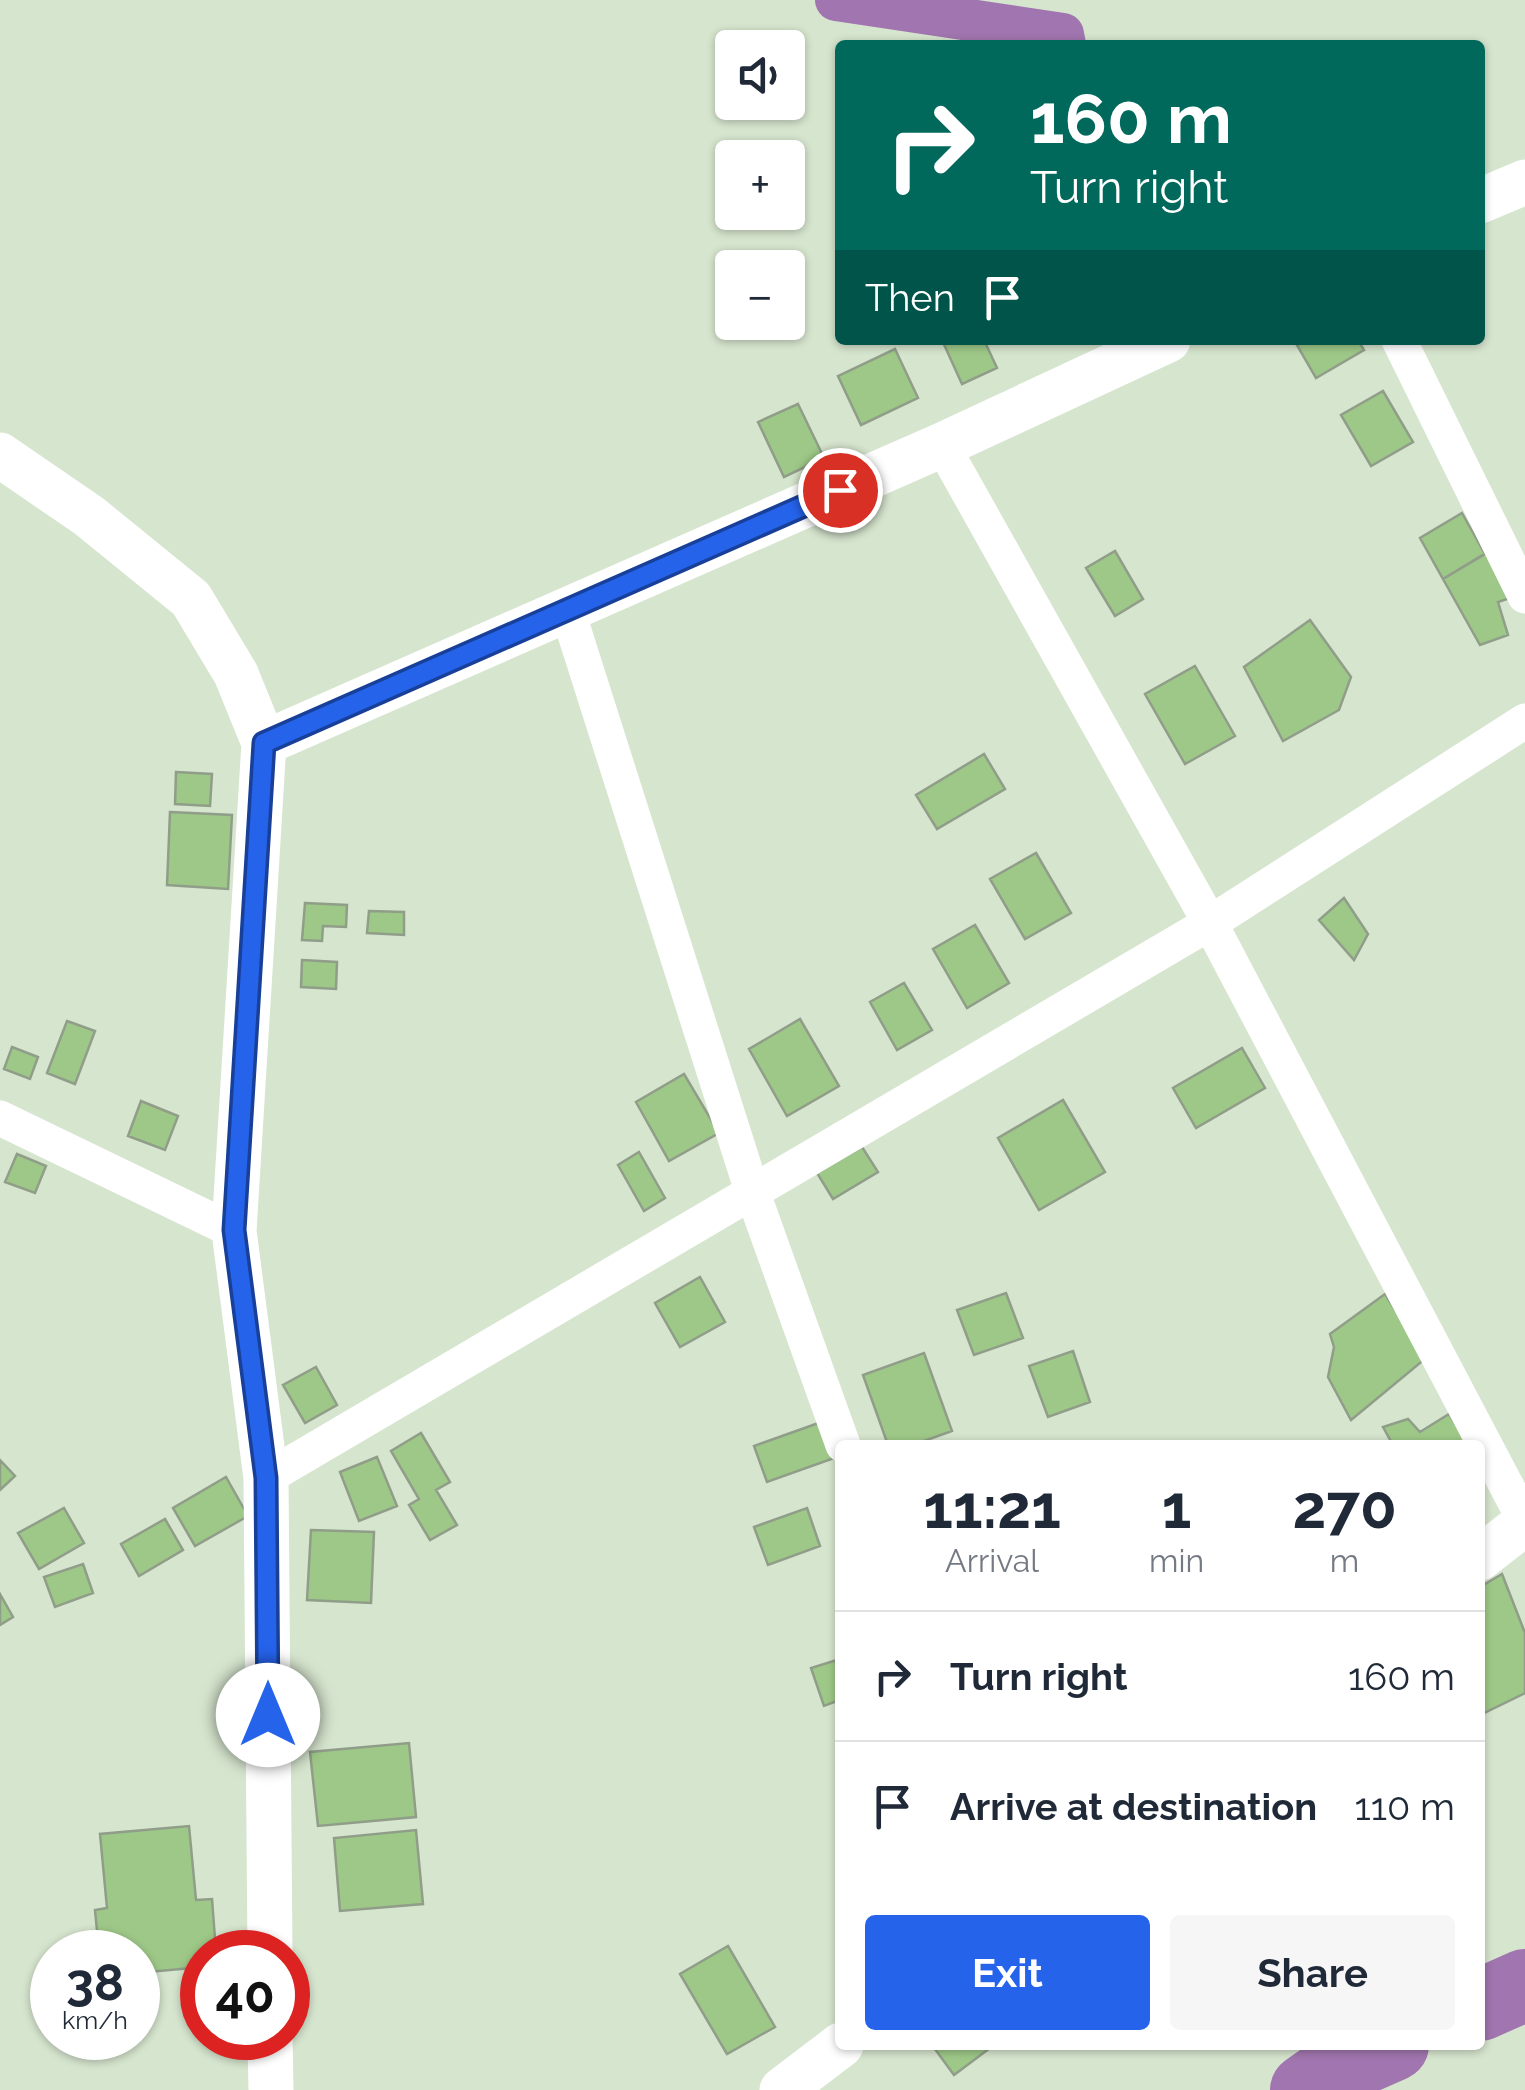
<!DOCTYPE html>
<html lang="en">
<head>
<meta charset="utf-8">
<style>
  :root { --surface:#fff; --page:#f6f6f7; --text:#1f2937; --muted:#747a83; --line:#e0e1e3; --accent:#2563eb }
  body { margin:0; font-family:Raleway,sans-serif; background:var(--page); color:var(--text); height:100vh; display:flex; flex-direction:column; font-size:38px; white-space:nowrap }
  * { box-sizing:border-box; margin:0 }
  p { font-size:32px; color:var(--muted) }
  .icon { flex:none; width:55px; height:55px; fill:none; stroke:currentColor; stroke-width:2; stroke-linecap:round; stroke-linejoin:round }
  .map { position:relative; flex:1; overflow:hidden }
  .drawer { position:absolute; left:835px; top:1440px; width:650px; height:610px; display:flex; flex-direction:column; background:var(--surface); border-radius:10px; box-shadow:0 2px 8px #0004 }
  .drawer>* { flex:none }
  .hud { position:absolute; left:835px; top:40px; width:650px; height:305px; border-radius:10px; box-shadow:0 2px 8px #0004; background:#00695c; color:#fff; overflow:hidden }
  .fabs { position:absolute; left:715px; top:30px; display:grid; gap:20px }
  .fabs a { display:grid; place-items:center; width:90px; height:90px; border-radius:10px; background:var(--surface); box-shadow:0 2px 8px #0004; font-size:50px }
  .speed { position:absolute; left:30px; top:1930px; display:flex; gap:20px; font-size:50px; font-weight:700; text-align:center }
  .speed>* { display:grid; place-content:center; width:130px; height:130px; border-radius:50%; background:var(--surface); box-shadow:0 2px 8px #0004; line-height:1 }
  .speed small { font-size:25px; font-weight:400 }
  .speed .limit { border:15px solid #d22; background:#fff; color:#111 }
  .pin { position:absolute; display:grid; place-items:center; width:85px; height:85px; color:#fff; margin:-42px; border:5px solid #fff; border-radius:50%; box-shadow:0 2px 10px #0007 }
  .me { position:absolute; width:110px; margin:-55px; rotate:0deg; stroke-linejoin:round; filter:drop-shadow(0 0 8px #0008) }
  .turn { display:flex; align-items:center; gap:35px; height:210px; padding:0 30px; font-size:45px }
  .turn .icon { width:130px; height:130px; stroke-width:2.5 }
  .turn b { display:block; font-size:70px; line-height:85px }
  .then { display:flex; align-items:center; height:95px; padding:0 30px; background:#0003; gap:20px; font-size:38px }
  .eta { display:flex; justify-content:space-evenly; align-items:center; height:170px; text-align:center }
  .eta b { font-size:60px; font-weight:700; line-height:70px }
  .primary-button { display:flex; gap:20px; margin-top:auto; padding:20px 30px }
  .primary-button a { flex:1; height:115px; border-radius:10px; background:var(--accent); color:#fff; font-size:40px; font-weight:700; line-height:115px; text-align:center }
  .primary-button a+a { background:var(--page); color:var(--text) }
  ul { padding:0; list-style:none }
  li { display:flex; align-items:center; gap:30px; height:130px; padding:0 30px; border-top:2px solid var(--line) }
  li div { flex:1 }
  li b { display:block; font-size:38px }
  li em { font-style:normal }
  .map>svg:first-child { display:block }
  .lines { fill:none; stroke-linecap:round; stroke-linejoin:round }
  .canal { stroke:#a175af; stroke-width:42 }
  .river { stroke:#a175af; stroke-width:72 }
  .building { fill:#9ec888; stroke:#909e89; stroke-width:2.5 }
  .minor { stroke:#fff; stroke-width:35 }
  .tertiary { stroke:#fff; stroke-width:45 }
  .route-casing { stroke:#184099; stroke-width:25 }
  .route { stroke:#2563eb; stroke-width:18 }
</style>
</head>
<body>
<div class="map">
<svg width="1525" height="2090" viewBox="0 0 1525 2090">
  <rect width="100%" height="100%" fill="#d6e5ce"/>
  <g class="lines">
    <path class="canal" d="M836,0L1063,34L1065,45"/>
    <path class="river" d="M1480,2005L1525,1985
      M1306,2090L1330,2073L1393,2045"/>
  </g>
  <path class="building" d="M942,340H984L997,368L962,384Z
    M1294,340H1358L1364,350L1316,378Z
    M895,349L918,398L861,425L838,376Z
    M1383,391L1413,442L1371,466L1341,415Z
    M798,404L824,458L784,477L758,422Z
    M1462,513L1485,554L1443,579L1420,538Z
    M1494,548L1516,596L1498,602L1508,635L1480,645L1443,579Z
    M1115,551L1143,599L1115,616L1086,568Z
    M1310,620L1351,677L1339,710L1283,741L1244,667Z
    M1195,666L1235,736L1185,764L1145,694Z
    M984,754L1005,789L937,829L916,795Z
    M176,772L212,774L210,806L175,804Z
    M170,812L232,815L228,889L167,885Z
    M1036,853L1071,913L1025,939L990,879Z
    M1344,898L1368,934L1354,960L1319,920Z
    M305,903L347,905L346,927L323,926L322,941L302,940Z
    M369,911L404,912V935L367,933Z
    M975,925L1009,983L967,1008L933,949Z
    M302,960L337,962L336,989L301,987Z
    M904,983L932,1030L897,1050L870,1002Z
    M800,1019L839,1086L787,1116L749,1049Z
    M67,1021L95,1031L75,1084L47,1073Z
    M12,1047L38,1057L30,1079L4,1069Z
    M1242,1048L1265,1088L1196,1128L1173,1088Z
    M684,1074L719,1133L669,1161L636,1102Z
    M1063,1100L1105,1172L1039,1210L998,1138Z
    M141,1101L178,1116L165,1150L128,1136Z
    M862,1147L878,1172L833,1199L817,1173Z
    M639,1152L665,1198L644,1211L618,1165Z
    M17,1154L46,1166L35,1193L5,1182Z
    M700,1277L725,1322L680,1347L655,1303Z
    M1006,1293L1023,1338L974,1355L957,1310Z
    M1385,1294L1426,1358L1351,1420L1328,1377L1334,1347L1330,1334Z
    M1073,1351L1090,1402L1048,1417L1029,1366Z
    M924,1353L952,1431L913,1445H888L863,1375Z
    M316,1367L337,1405L305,1423L283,1385Z
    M1449,1414L1469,1445H1393L1383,1427L1408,1419L1420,1432Z
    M830,1419L840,1456L767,1482L754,1446Z
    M421,1433L450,1482L436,1490L457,1525L430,1540L409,1505L419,1499L391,1451Z
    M377,1457L397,1506L359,1521L340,1472Z
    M0,1460L15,1476L0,1490Z
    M226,1477L248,1516L195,1546L173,1508Z
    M64,1508L84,1543L39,1569L18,1533Z
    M807,1508L820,1546L768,1565L754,1527Z
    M165,1519L183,1550L139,1576L121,1544Z
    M311,1530L374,1532L371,1603L307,1600Z
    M83,1564L93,1593L55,1607L44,1577Z
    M1502,1574L1525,1633V1693L1480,1715V1587Z
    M0,1594L13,1617L0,1625Z
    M840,1659V1700L824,1706L811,1668Z
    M409,1743L416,1817L318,1826L310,1752Z
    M189,1826L196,1900L212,1899L216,1952H202V1967L138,1973V1952H99L95,1910L107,1908L100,1834Z
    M416,1830L423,1904L340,1911L334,1838Z
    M728,1946L775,2027L727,2054L680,1974Z
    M932,2045H994L954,2075Z"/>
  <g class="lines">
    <path class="minor" d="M1399,340L1525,596
      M942,445L1210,923L1525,1521
      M567,609L752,1191L843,1445
      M0,1118L234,1231
      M266,1478L1210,923L1525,721"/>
    <path class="tertiary" d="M1480,201L1525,182
      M0,455L89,516L191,599L236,674L264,743L234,1231L266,1478L270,1952
      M264,743L942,445L1168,340
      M1480,1558L1525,1523
      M270,2038L271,2090
      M782,2090L841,2045"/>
  </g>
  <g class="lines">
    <g class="route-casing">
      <path id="route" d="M268,1715L266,1478L234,1230L264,743L840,490"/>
    </g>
    <use href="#route" class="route"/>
  </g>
</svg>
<div class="fabs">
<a><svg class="icon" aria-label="sound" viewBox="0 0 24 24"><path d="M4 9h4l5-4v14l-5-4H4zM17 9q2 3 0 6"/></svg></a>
<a>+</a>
<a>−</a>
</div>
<div class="speed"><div>38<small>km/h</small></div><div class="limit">40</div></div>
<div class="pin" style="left:840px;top:490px;background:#d93025"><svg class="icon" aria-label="arrive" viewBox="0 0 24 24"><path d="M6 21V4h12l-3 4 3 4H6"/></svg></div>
<svg class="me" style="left:268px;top:1715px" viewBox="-20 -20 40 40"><circle r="19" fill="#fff"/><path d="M0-13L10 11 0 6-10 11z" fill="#2563eb"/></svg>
<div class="hud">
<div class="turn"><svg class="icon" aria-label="right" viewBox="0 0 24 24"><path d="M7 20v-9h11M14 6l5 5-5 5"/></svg><div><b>160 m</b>Turn right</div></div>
<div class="then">Then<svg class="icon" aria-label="arrive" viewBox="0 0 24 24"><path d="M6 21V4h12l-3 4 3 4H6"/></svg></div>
</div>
<section class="drawer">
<div class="eta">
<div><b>11:21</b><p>Arrival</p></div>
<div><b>1</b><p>min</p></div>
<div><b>270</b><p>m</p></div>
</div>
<ul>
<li><svg class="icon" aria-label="right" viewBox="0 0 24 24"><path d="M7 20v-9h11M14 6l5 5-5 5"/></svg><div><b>Turn right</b></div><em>160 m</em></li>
<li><svg class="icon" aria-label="arrive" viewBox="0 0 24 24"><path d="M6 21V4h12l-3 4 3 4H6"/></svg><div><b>Arrive at destination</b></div><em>110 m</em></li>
</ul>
<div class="primary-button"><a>Exit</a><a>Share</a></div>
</section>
</div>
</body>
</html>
